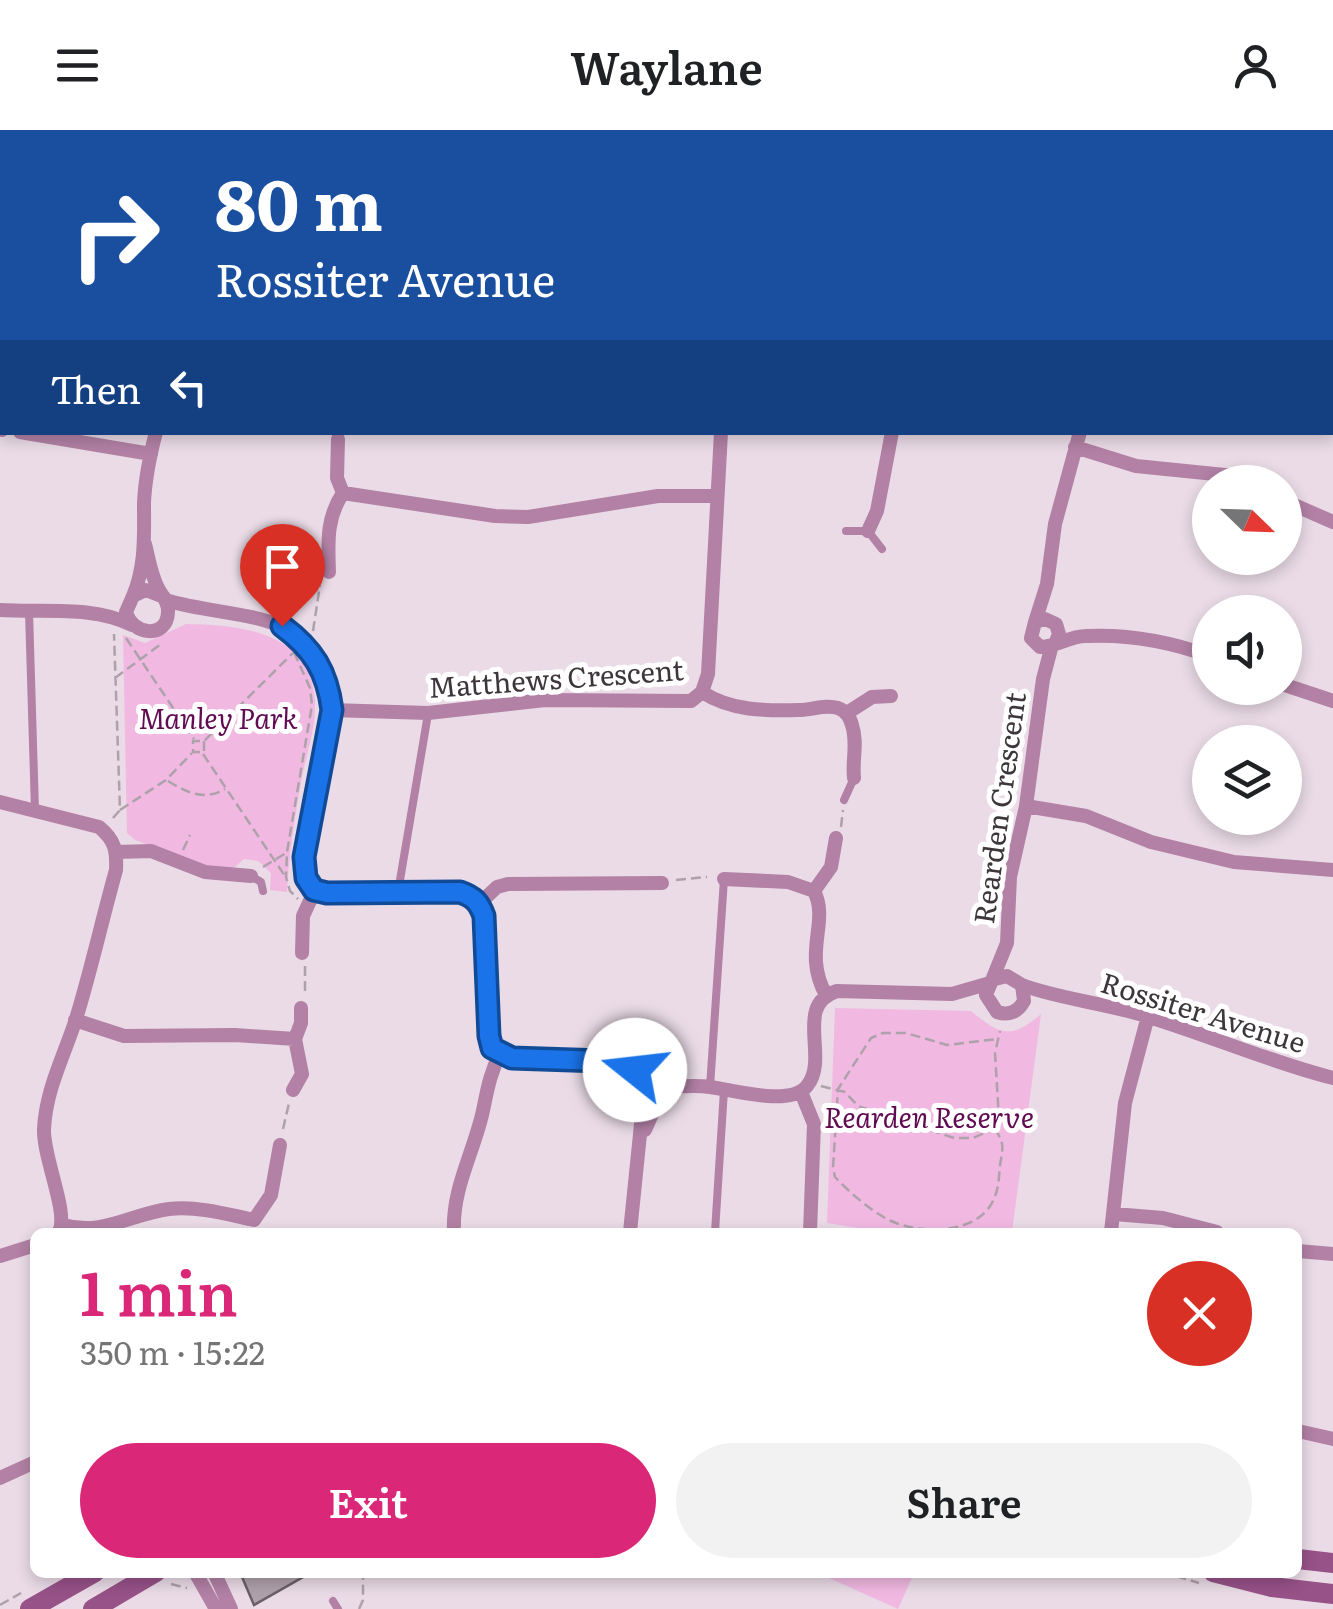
<!DOCTYPE html>
<html lang="en">
<head>
<meta charset="utf-8">
<style>
  :root { --surface:#fff; --page:#f2f2f2; --text:#202124; --muted:#757577; --accent:#db2777 }
  body { margin:0; font-family:Literata,serif; background:var(--page); color:var(--text); height:100vh; display:flex; flex-direction:column; font-size:38px; white-space:nowrap }
  * { box-sizing:border-box; margin:0 }
  p { font-size:32px; color:var(--muted) }
  .icon { flex:none; width:55px; height:55px; fill:none; stroke:currentColor; stroke-width:2; stroke-linecap:round; stroke-linejoin:round }
  .map { position:relative; flex:1; overflow:hidden }
  .sheet { position:absolute; left:30px; top:1098px; width:1272px; height:350px; display:flex; flex-direction:column; background:var(--surface); border-radius:15px; box-shadow:0 5px 15px #0003 }
  .sheet>* { flex:none }
  .hud { position:absolute; left:0px; top:0px; width:1335px; height:305px; box-shadow:0 5px 15px #0003; background:#1a4fa0; color:#fff; overflow:hidden }
  .needle { width:65px; rotate:113deg }
  .fabs { position:absolute; left:1192px; top:335px; display:grid; gap:20px }
  .fabs a { display:grid; place-items:center; width:110px; height:110px; border-radius:50%; background:var(--surface); box-shadow:0 5px 15px #0003; font-size:50px }
  .pin { position:absolute; display:grid; place-items:center; width:85px; height:85px; color:#fff; margin:-102px -42px; border-radius:50% 50% 50% 0; rotate:-45deg; box-shadow:0 0 10px #0007 }
  .pin .icon { rotate:45deg }
  .me { position:absolute; width:110px; margin:-55px; rotate:286deg; stroke-linejoin:round; filter:drop-shadow(0 0 8px #0008) }
  .turn { display:flex; align-items:center; gap:35px; height:210px; padding:0 50px; font-size:45px }
  .turn .icon { width:130px; height:130px; stroke-width:2.5 }
  .turn b { display:block; font-size:70px; line-height:85px }
  .then { display:flex; align-items:center; height:95px; padding:0 50px; background:#0003; gap:20px; font-size:38px }
  .round { display:grid; place-items:center; flex:none; width:105px; height:105px; border-radius:52px; background:var(--page) }
  .summary { display:flex; align-items:center; justify-content:space-between; height:170px; padding:0 50px }
  h1 { font-size:60px; font-weight:600; line-height:75px; color:var(--accent) }
  .button { display:flex; gap:20px; margin-top:auto; padding:20px 50px }
  .button a { flex:1; height:115px; border-radius:60px; background:var(--accent); color:#fff; font-size:40px; font-weight:600; line-height:115px; text-align:center }
  .button a+a { background:var(--page); color:var(--text) }
  header { display:flex; justify-content:space-between; align-items:center; height:130px; padding:0 50px; background:var(--surface); font-size:45px; font-weight:600 }
  .map>svg:first-child { display:block }
  .green { fill:#f1b9e2 }
  .lines { fill:none; stroke-linecap:round; stroke-linejoin:round }
  .stream { stroke:#b772a6; stroke-width:4 }
  .building { fill:#afa1ab; stroke:#6b5f68; stroke-width:2.5 }
  .path { stroke:#ada1aa; stroke-width:2.5; stroke-dasharray:10 5; stroke-linecap:butt }
  .lane { stroke:#b281a5; stroke-width:8 }
  .street { stroke:#b281a5; stroke-width:14 }
  .secondary { stroke:#975288; stroke-width:20 }
  .route-casing { stroke:#114b97; stroke-width:25 }
  .route { stroke:#1a73e8; stroke-width:18 }
  .labels { text-anchor:middle; stroke-width:10; stroke-linejoin:round; paint-order:stroke }
  .street-label { font-size:28px; fill:#3d373c; stroke:#fff }
  .park-label { font-size:28px; font-style:italic; fill:#610b53; stroke:#fff }
</style>
</head>
<body>
<header><svg class="icon" aria-label="menu" viewBox="0 0 24 24"><path d="M4 6h16M4 12h16M4 18h16"/></svg>Waylane<svg class="icon" aria-label="person" viewBox="0 0 24 24"><circle cx="12" cy="8" r="4"/><path d="M4 21q1-7 8-7t8 7"/></svg></header>
<div class="map">
<svg width="1333" height="1479" viewBox="0 0 1333 1479">
  <rect width="100%" height="100%" fill="#eadbe6"/>
  <path class="green" d="M340,0H765L759,2Z
    M186,494C240,495 311,501 315,571C316,596 307,623 302,647C295,686 289,722 287,762L270,760L271,743L258,731L244,729L233,739L204,736L135,710L127,703L123,505L145,513Z
    M835,878L971,881C1000,905 1011,910 1041,884L1012,1102H883L827,1093Z
    M818,1443H914L898,1479Z"/>
  <g class="lines">
    <path class="stream" d="M1332,154H1333"/>
  </g>
  <path class="building" d="M250,1442H312L254,1475L242,1447Z"/>
  <g class="lines">
    <path class="path" d="M411,0L412,2
      M724,0L727,2
      M367,2V0
      M376,2L378,0
      M1332,36H1333
      M1332,80L1333,79
      M313,501L320,455
      M126,508L194,609
      M294,522L310,558L312,575L287,722L286,747L290,761L298,769
      M115,548L161,514
      M204,611V622H193V611H204L293,523
      M203,624L285,746
      M168,651C187,663 205,671 225,659
      M120,680L166,650L192,623
      M113,688L120,680L114,504
      M841,697L843,680
      M183,720L190,705
      M263,737L286,723
      M676,750L707,747
      M305,836V862
      M821,956L845,962L858,976L954,1008H973L994,999L999,989L995,923L1000,901
      M283,999L289,973
      M994,999C1005,1011 1003,1019 1000,1035C999,1045 999,1057 995,1066C982,1105 922,1105 891,1091C872,1082 849,1062 835,1047L833,1038L838,959L871,908L883,903H906L947,915L997,909
      M1162,1442L1199,1453
      M171,1454L187,1458
      M0,1475L21,1463
      M359,1479L363,1470V1442"/>
    <path class="lane" d="M846,401H868L882,419
      M29,482L35,680
      M844,670L854,648
      M251,746L261,752L263,761
      M398,762L428,584
      M710,957L724,749
      M715,1102L724,960
      M333,1471L338,1479"/>
    <path class="street" d="M998,0L1000,2
      M1305,0V2
      M0,109L2,110
      M0,172L2,163
      M1332,191L1333,192
      M0,299L2,300
      M20,302L151,324
      M338,309L337,348L343,363
      M1075,317L1136,336L1225,345L1249,352
      M343,363L495,386L528,387L658,366H717
      M1285,371L1333,392
      M868,401L877,381L892,302
      M145,414C149,430 151,446 159,460C163,467 169,473 168,482C167,510 132,505 126,482L133,466L146,460L164,467
      M329,442C328,413 326,388 343,363
      M133,466C146,435 144,405 144,373C145,349 150,325 156,302
      M165,470C243,493 320,472 331,580L304,727L306,748L315,760L327,763H460C474,767 479,772 484,786L489,906L493,919C515,935 616,932 644,924
      M0,480C43,483 92,475 132,495
      M1035,492L1047,454L1055,394L1080,302
      M1055,514L1059,504L1056,494L1045,489L1035,492L1031,508L1040,517C1056,517 1069,506 1086,506C1127,504 1171,512 1210,526
      M1285,555L1333,571
      M702,562C731,581 765,581 799,580C812,580 825,574 838,578C846,581 850,587 852,595C858,613 852,630 854,648
      M331,580L428,583L545,570L691,571L702,562L708,544L721,302
      M847,583L872,567L891,566
      M0,672L99,697C115,710 117,721 116,740C102,790 91,840 76,889C64,926 46,959 44,999C43,1028 69,1083 59,1102
      M1026,676L1086,686L1151,712L1234,732L1333,740
      M117,722L151,721L205,742L251,746
      M724,749L788,752L814,761C830,792 802,822 826,865
      M814,761L831,737L836,708
      M480,773L497,757L508,754L662,753
      M302,823L303,786L315,760
      M995,849L1007,846L1022,855L1024,871C1018,882 1009,886 997,882L986,865L1007,813L1010,747L1026,676L1043,549L1052,515
      M1022,855C1063,870 1107,873 1149,887C1211,906 1270,932 1333,948
      M75,890L124,906L235,905L295,909
      M671,957C684,956 697,955 710,957C733,960 791,977 807,956C830,928 793,875 837,861L952,864L990,853
      M293,960L302,944L295,909L301,893V878
      M801,962L814,994L810,1102
      M645,1000L656,975L668,959
      M1114,1084L1163,1088L1217,1102
      M254,1090L271,1065L280,1015
      M63,1095C104,1106 130,1084 169,1079C198,1076 226,1084 254,1090
      M454,1102C452,1060 472,1026 482,985C487,963 489,945 500,924
      M630,1102L643,975L636,948V933L650,921C666,919 676,927 677,943L668,959L654,963L639,955
      M1111,1102L1125,973L1148,886
      M1298,1121L1333,1124
      M0,1126L35,1115
      M1298,1301L1333,1309
      M0,1348L35,1332
      M195,1442L216,1479
      M214,1442L231,1479"/>
    <path class="secondary" d="M31,0L37,2
      M128,0L136,2
      M824,2L830,0
      M887,2L892,0
      M1298,1429L1333,1433
      M1213,1442L1272,1457L1333,1464
      M30,1479L95,1442
      M93,1479L156,1442"/>
  </g>
  <g class="lines">
    <g class="route-casing">
      <path id="route" d="M282,496C313,519 327,541 332,580L304,727L306,748L314,760L327,763L460,762C474,767 479,772 484,786L489,906L492,918L512,928L602,931L638,952L635,940"/>
    </g>
    <use href="#route" class="route"/>
  </g>
  <g class="labels">
    <g class="street-label">
      <text transform="translate(556 549) rotate(-4)" y="10">Matthews Crescent</text>
      <text transform="translate(1000 678) rotate(-82)" y="10">Rearden Crescent</text>
      <text transform="translate(1203 883) rotate(17)" y="10">Rossiter Avenue</text>
    </g>
    <g class="park-label">
      <text x="218" y="599">Manley Park</text>
      <text x="929" y="998">Rearden Reserve</text>
    </g>
  </g>
</svg>
<div class="fabs">
<a><svg class="needle" viewBox="-14 -14 28 28"><path d="M0-13l5 13h-10z" fill="#e53935"/><path d="M0 13l5-13h-10z" fill="#757577"/></svg></a>
<a><svg class="icon" aria-label="sound" viewBox="0 0 24 24"><path d="M4 9h4l5-4v14l-5-4H4zM17 9q2 3 0 6"/></svg></a>
<a><svg class="icon" aria-label="layers" viewBox="0 0 24 24"><path d="M12 4l9 5-9 5-9-5zM3 14l9 5 9-5"/></svg></a>
</div>
<div class="pin" style="left:282px;top:496px;background:#d93025"><svg class="icon" aria-label="arrive" viewBox="0 0 24 24"><path d="M6 21V4h12l-3 4 3 4H6"/></svg></div>
<svg class="me" style="left:635px;top:940px" viewBox="-20 -20 40 40"><circle r="19" fill="#fff"/><path d="M0-13L10 11 0 6-10 11z" fill="#1a73e8"/></svg>
<div class="hud">
<div class="turn"><svg class="icon" aria-label="right" viewBox="0 0 24 24"><path d="M7 20v-9h11M14 6l5 5-5 5"/></svg><div><b>80 m</b>Rossiter Avenue</div></div>
<div class="then">Then<svg class="icon" aria-label="left" viewBox="0 0 24 24"><path d="M17 20v-9H6M10 6l-5 5 5 5"/></svg></div>
</div>
<section class="sheet">
<div class="summary"><div><h1>1 min</h1><p>350 m · 15:22</p></div><a class="round" style="background:#d93025;color:#fff"><svg class="icon" aria-label="close" viewBox="0 0 24 24"><path d="M6 6l12 12M18 6L6 18"/></svg></a></div>
<div class="button"><a>Exit</a><a>Share</a></div>
</section>
</div>
</body>
</html>
